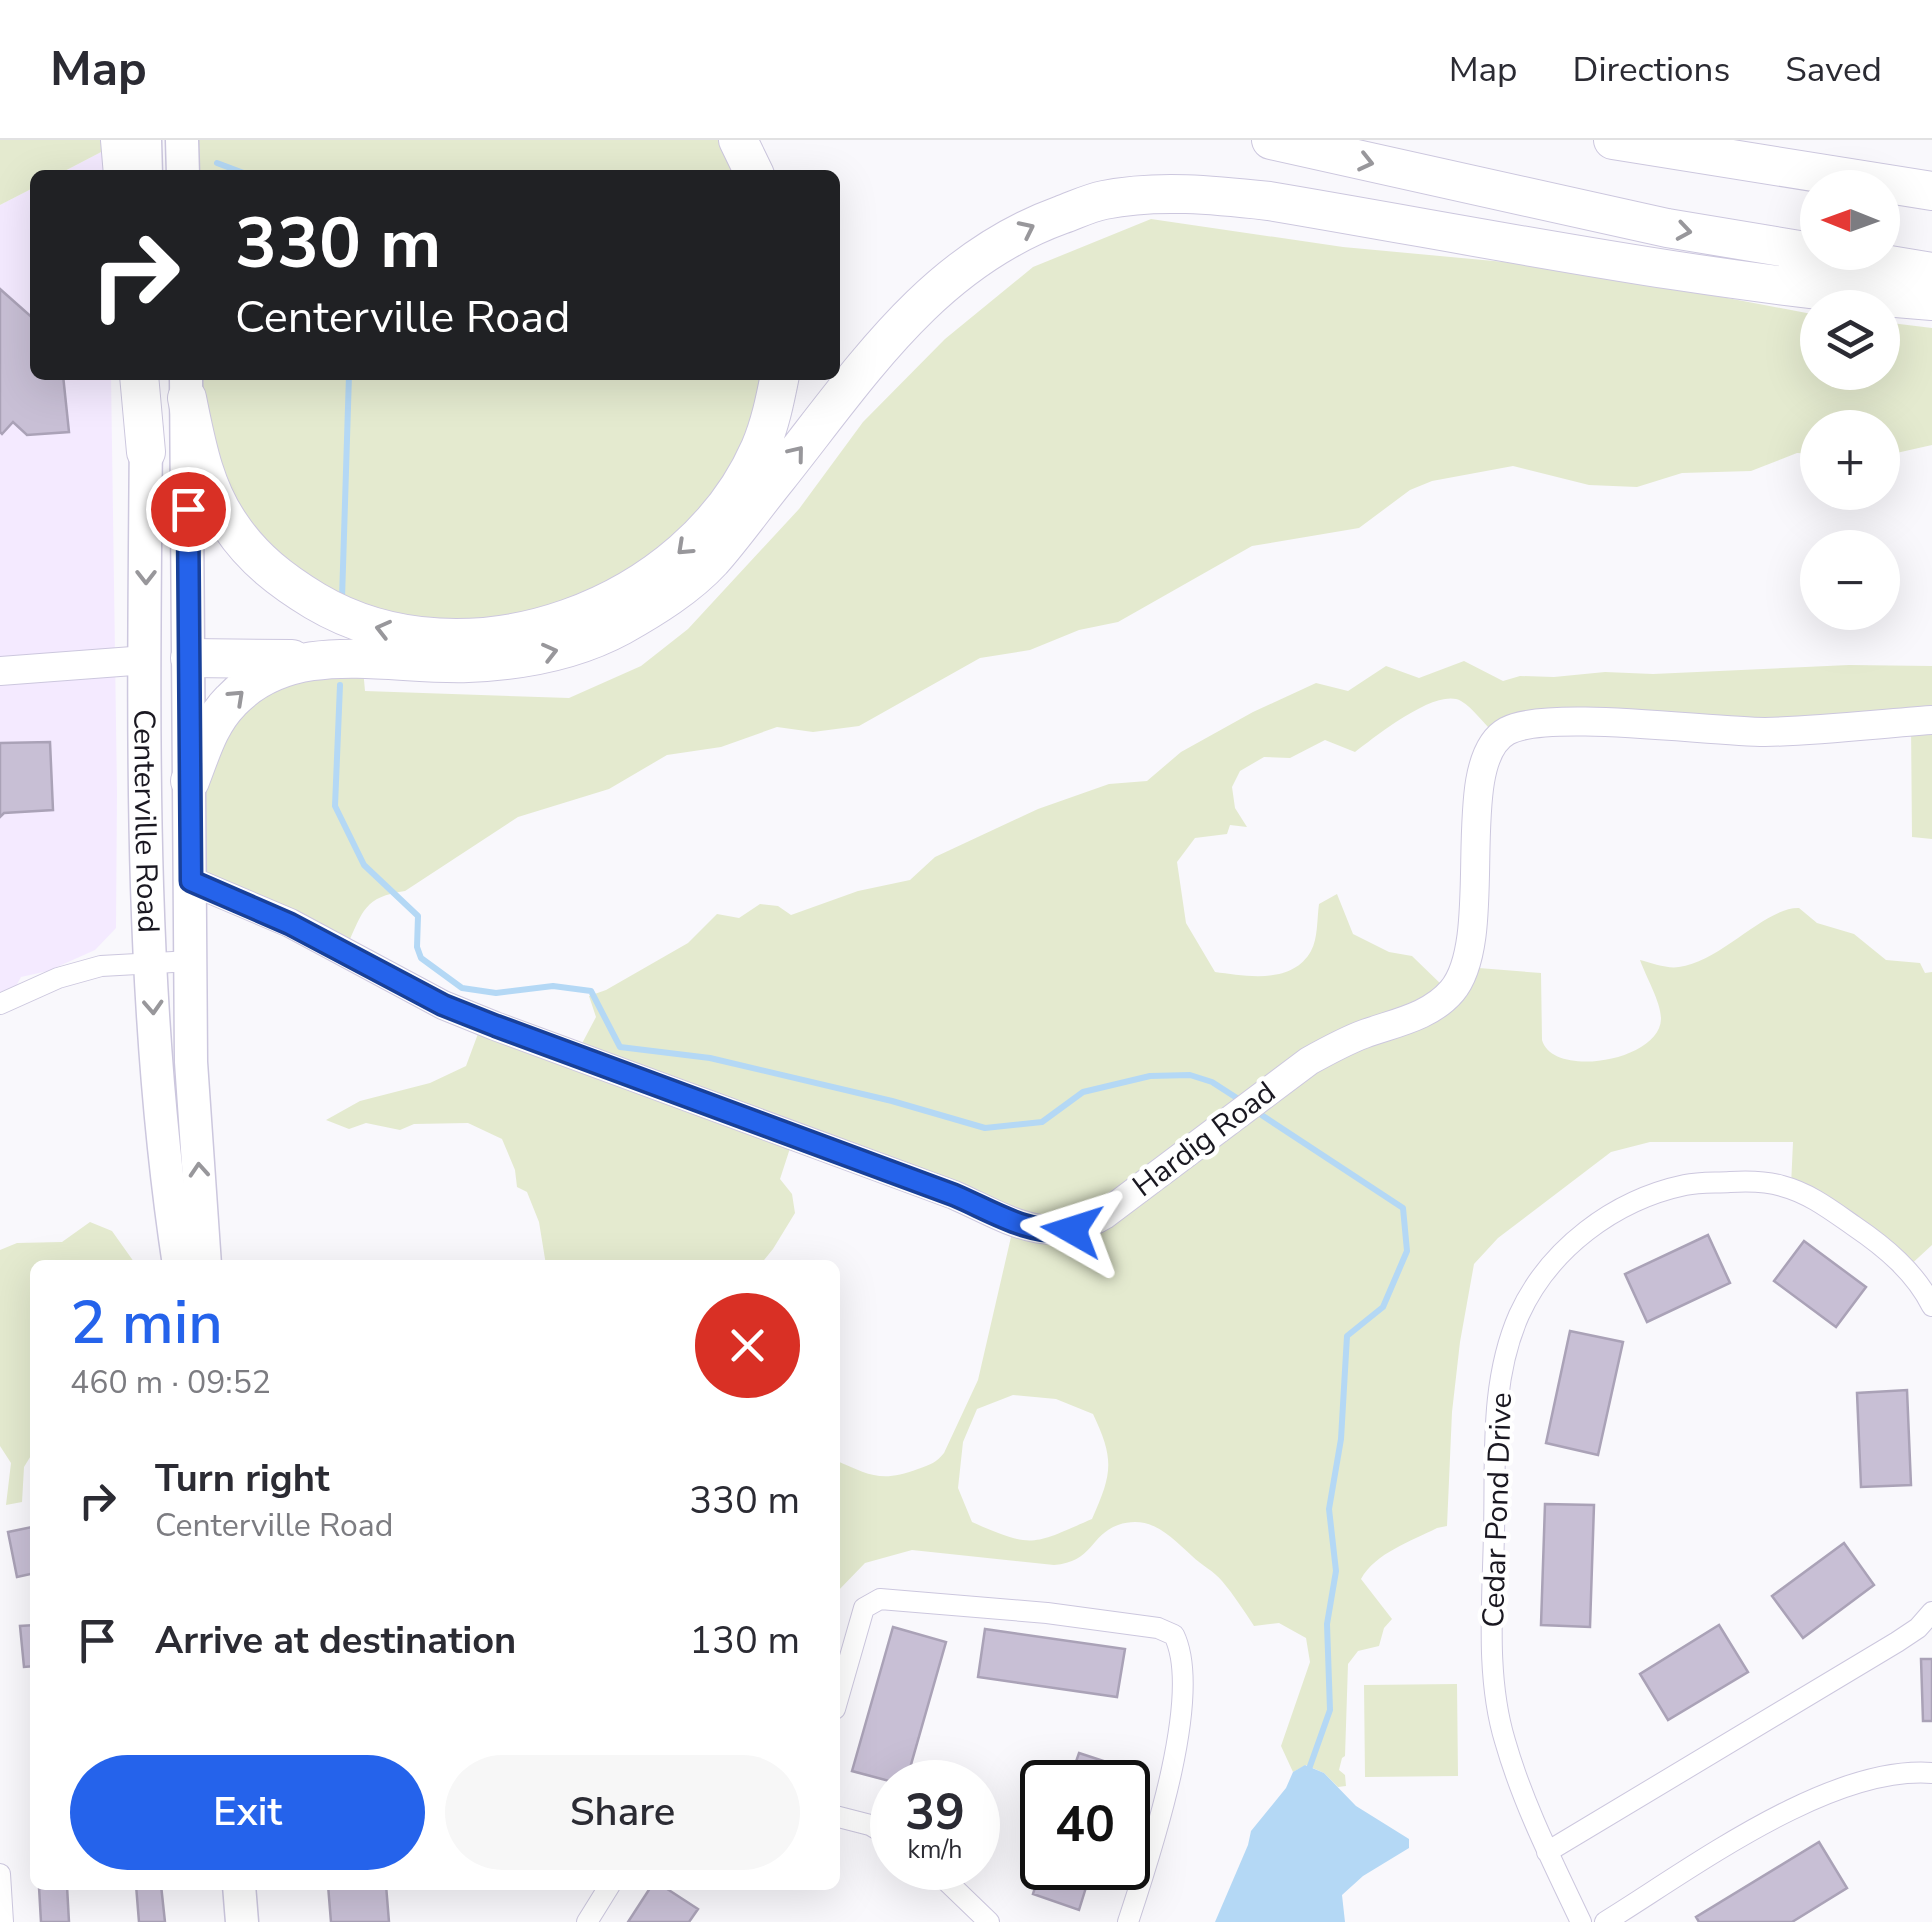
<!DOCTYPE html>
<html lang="en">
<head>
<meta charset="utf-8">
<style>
  :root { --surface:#fff; --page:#f7f7f7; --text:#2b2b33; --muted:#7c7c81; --line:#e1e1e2; --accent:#2563eb }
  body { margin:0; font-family:"Nunito Sans",sans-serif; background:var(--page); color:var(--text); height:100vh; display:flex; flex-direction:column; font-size:38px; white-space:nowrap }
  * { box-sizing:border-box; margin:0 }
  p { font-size:32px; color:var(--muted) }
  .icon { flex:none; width:55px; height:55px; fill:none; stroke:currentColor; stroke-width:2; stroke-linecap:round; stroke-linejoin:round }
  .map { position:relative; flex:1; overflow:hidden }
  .panel { position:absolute; left:30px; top:1120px; width:810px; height:630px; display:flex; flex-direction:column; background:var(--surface); border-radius:15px; box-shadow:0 10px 40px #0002 }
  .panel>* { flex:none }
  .hud { position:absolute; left:30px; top:30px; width:810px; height:210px; border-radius:15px; box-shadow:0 10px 40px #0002; background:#202124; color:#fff; overflow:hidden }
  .needle { width:65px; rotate:271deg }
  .controls { position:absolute; left:1800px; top:30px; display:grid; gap:20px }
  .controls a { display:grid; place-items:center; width:100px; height:100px; border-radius:50%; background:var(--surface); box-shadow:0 10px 40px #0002; font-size:50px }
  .speed { position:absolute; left:870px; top:1620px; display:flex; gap:20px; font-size:50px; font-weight:700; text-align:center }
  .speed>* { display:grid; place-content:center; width:130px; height:130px; border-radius:50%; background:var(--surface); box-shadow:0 10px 40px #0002; line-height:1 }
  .speed small { font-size:25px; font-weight:400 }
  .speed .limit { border:5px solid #111; border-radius:15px; background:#fff; color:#111 }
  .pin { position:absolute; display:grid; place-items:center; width:85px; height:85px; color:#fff; margin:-42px; border:5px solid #fff; border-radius:50%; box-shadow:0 2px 10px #0007 }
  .me { position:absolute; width:110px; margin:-55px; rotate:276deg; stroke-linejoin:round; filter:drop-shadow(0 0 8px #0008) }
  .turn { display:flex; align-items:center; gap:35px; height:210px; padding:0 40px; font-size:45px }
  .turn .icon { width:130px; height:130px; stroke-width:2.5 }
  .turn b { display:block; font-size:70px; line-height:85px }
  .round { display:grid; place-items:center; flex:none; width:105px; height:105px; border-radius:52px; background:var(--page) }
  .headline { display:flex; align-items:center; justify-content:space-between; height:170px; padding:0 40px }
  h1 { font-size:60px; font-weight:600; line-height:75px; color:var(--accent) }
  .cta { display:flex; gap:20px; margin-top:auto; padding:20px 40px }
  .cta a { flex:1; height:115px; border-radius:60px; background:var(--accent); color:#fff; font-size:40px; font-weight:600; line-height:115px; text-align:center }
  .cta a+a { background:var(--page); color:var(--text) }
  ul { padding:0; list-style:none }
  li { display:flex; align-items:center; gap:30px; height:140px; padding:0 40px }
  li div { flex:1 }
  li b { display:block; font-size:38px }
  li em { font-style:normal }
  header { display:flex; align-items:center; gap:60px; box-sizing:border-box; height:140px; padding:0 50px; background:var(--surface); border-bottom:2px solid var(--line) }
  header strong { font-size:48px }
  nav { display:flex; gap:55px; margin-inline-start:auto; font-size:35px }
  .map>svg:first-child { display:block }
  .commercial { fill:#f4eaff }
  .green { fill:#e4eacf; fill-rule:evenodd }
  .water { fill:#b4d8f5 }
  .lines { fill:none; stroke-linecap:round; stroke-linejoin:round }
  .stream { stroke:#b4d8f5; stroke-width:6 }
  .building { fill:#c8bfd5; stroke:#aaa2b7; stroke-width:2.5 }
  .street-casing { stroke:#ccc7de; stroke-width:22 }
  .secondary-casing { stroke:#ccc7de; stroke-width:30 }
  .primary-casing { stroke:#ccc7de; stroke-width:35 }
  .highway-casing { stroke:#ccc7de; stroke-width:40 }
  .street { stroke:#fff; stroke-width:20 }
  .secondary { stroke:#fff; stroke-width:28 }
  .primary { stroke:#fff; stroke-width:32 }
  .highway { stroke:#fff; stroke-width:38 }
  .oneway { stroke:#98979b }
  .route-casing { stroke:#184099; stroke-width:25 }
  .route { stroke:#2563eb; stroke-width:18 }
  .labels { text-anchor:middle; stroke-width:9; stroke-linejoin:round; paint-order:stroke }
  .street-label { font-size:30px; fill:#1a1821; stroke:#fff }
</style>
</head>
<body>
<header>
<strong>Map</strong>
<nav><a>Map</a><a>Directions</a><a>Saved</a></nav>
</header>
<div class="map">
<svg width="1932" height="1782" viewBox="0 0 1932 1782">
  <rect width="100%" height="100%" fill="#f9f8fc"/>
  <path class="commercial" d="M105,10L107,35H57Z
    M35,47V235H111L117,652L116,788L95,810L48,831L21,837L16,846L0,852V65Z"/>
  <path class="green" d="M0,0H103L105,10L57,35H35V47L0,65Z
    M183,0H738L757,35H183Z
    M1151,79L1343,107L1569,128L1817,175L1818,232H1882L1883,182L1932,188V305L1883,316L1882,288H1818L1817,314L1797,313L1751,331L1682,333L1637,347L1589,345L1513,326L1432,341L1410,350L1359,388L1252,406L1118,482L1079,490L1030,510L980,518L859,586L813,592L777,587L721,607L667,615L609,649L518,677L405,751C364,757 363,771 347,806L189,729V686L251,541L363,529L365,551L569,558L641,526L688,489L799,369L863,282L945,199L1033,127Z
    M188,235H780L720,370L541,485L396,488L234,393Z
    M1464,521L1503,541L1520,536L1554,537L1605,532L1653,534L1849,525L1932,526V699L1912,697L1911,584L1496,595C1485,585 1473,568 1461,561C1436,547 1374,598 1355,612L1325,600L1290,618L1264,617L1240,631L1232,647L1235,668L1247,687L1230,685L1227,694L1195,698L1177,722L1186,783L1215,832C1246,836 1292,845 1311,811C1318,799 1317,778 1319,764L1337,754L1353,794L1389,812L1412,816L1445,848L1466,827L1541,833L1542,900C1553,939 1660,921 1661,879C1661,862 1646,837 1640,820C1652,823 1667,829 1679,827C1722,821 1765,767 1799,768L1817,783L1854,794L1886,820L1920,823L1925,833L1932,832V1105L1906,1129L1791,1046L1793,1002H1650L1611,1012L1498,1098L1474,1124L1460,1202L1452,1272L1447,1386L1437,1388C1412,1401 1375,1413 1361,1439L1392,1479L1384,1488L1379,1506L1358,1511L1348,1524L1345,1616L1342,1618L1339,1630L1345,1635L1346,1646L1338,1647L1324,1633L1306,1625L1293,1632L1281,1606L1310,1522L1306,1498L1279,1483L1254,1486C1244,1471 1234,1455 1222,1441C1214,1431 1201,1425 1192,1416C1170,1396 1151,1374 1118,1385C1090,1395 1093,1422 1054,1425L912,1410L865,1423L835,1454V1320C869,1335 881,1343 918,1329C930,1325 937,1322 944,1313L978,1240L1014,1084L794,996L780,1039L792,1054L795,1073L773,1109L760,1125H546L539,1082L527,1052L517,1047L515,1030L502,999L468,983L414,984L400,990L366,983L349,989L326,980L360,961L430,943L466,926L482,883L578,911L596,877L589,856L606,850L688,803L717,774L739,778L760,764L778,766L791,775L858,751L910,740L935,717L1038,669L1109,644L1147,641L1181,612L1253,572L1316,543L1348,551L1386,526L1419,538ZM1013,1255L1056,1259L1093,1274C1115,1320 1112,1334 1092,1379C1032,1405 1033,1409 972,1382L958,1348L963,1302L977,1269Z
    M90,1082L112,1091L134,1122L174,1120L202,1125H35V1309L24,1327L22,1362L6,1365L11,1323L0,1306V1110L17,1103L62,1102Z
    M1457,1544L1458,1636L1365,1637L1364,1545Z"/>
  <path class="water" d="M1305,1625L1324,1633L1356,1666L1409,1699V1708L1363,1736L1342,1755L1345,1782H1215L1248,1705L1251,1691L1286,1648L1293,1632Z"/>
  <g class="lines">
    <path class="stream" d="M217,23L249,35
      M342,459L349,235
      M340,545L335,666L364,725L418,776L417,807L421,818L462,848L496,853L553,846L591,851L620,907L710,918L892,961L985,988L1042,982L1083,952L1150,936L1190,935L1212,942L1243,962
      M1257,972L1403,1068L1407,1111L1383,1167L1347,1196L1341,1299L1329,1369L1336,1431L1327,1484L1330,1570L1309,1629"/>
  </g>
  <path class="building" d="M0,149L35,180V235H63L69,292L27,295L13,282L2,294L0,292Z
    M50,602L53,670L4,673L0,677V603Z
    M1708,1095L1730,1143L1647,1182L1625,1134Z
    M1804,1101L1866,1147L1836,1187L1774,1141Z
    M1570,1191L1623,1202L1598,1315L1546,1303Z
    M1907,1250L1911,1345L1861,1347L1857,1253Z
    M1545,1364L1594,1365L1590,1487L1541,1485Z
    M32,1387L35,1433L17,1437L8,1392Z
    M1844,1403L1874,1445L1803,1498L1772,1456Z
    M35,1485V1526L24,1527L20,1486Z
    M1719,1485L1748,1532L1668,1580L1640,1534Z
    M893,1487L946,1502L906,1642H893L852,1631Z
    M985,1489L1125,1509L1117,1557L978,1537Z
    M1921,1519H1932V1581H1923Z
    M1079,1613L1125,1628L1120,1642H1069Z
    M1819,1702L1847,1748L1792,1782H1699L1696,1777Z
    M1042,1725V1728H1092L1079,1770L1033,1754Z
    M136,1745H161L165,1782H139Z
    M328,1745H386L389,1782H331Z
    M652,1745H661L698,1769L689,1782H628Z
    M67,1746L69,1782H41L39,1747Z"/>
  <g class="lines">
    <g class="street-casing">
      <path id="street" d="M0,864L58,838L101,826L191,821
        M835,1569L864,1468L880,1459L1047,1473L1158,1488L1174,1495C1204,1556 1149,1718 1128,1782
        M835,1676L870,1685L892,1698
        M1547,1712L1897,1502L1918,1488L1932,1472
        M933,1728L989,1782
        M0,1734L3,1782
        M587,1782L610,1745
        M1581,1782C1553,1723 1523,1664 1505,1601C1485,1535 1493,1459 1494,1391C1496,1320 1489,1243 1519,1175C1549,1109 1614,1060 1685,1045C1700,1042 1715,1043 1730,1042C1747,1041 1766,1041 1782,1046C1809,1053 1831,1070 1854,1086C1885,1107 1915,1132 1932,1166
        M1605,1782C1691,1729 1829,1625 1932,1633"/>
    </g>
    <g class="secondary-casing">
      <path id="secondary" d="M0,531L146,520
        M191,741L290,783L443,865L495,886L954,1055C1006,1078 1048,1109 1104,1075L1309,921C1327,911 1345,901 1364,894C1394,883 1430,877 1452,851C1498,797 1450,622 1507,591C1547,569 1710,592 1765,592C1820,591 1877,584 1932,580"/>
    </g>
    <g class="primary-casing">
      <g id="primary">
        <path d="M145,0L146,35"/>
        <path d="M182,0L183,35"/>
        <path d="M186,235L191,922L205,1125"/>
        <path id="s1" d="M146,289C144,568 137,850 179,1125"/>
        <path d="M239,1745L242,1782"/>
      </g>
    </g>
    <g class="highway-casing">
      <path id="highway" d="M120,0L123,35
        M738,0L755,35
        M1271,0L1667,88L1932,132
        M1613,0L1932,51
        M139,235L146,312
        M187,258C196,302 204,348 231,386C253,419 282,441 315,461C467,551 690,468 760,308C770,285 775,260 780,235
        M190,518L292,519
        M190,641C201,613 209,583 231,561C293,496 388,526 468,523C519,521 575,511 621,486C653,468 687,447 712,420C735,394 756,364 778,337C860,234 931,122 1061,75C1075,70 1089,63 1104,60C1157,49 1215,55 1269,61C1489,98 1709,144 1932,161"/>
    </g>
    <use href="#street" class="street"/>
    <use href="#secondary" class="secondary"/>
    <use href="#primary" class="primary"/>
    <use href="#highway" class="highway"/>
  </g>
  <defs><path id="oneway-chevron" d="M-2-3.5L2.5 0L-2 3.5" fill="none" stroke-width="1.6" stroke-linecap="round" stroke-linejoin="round" transform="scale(2.5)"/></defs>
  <g class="oneway">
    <use href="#oneway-chevron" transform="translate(1366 22) rotate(13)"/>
    <use href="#oneway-chevron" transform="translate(1027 89) rotate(-26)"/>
    <use href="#oneway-chevron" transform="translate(1684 91) rotate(9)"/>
    <use href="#oneway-chevron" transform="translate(797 313) rotate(-51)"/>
    <use href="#oneway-chevron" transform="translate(684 408) rotate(137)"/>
    <use href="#oneway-chevron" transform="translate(146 437) rotate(90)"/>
    <use href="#oneway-chevron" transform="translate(383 489) rotate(-166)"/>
    <use href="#oneway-chevron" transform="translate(550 512) rotate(-14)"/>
    <use href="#oneway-chevron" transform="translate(237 557) rotate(-43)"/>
    <use href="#oneway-chevron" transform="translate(153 867) rotate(87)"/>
    <use href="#oneway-chevron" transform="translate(199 1030) rotate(-94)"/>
  </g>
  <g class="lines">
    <g class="route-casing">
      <path id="route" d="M188,369L191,741L290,784L443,865L496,886L954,1055C992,1071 1029,1096 1072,1090"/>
    </g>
    <use href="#route" class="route"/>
  </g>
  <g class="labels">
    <g class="street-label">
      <text dy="10" stroke="none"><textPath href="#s1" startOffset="392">Centerville Road</textPath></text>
      <text transform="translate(1204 999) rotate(-37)" y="10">Hardig Road</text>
      <text transform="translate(1497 1370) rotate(-88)" y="10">Cedar Pond Drive</text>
    </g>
  </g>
</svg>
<div class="controls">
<a><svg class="needle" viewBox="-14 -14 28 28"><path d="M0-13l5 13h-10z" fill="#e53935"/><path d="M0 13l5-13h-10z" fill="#7c7c81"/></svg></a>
<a><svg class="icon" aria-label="layers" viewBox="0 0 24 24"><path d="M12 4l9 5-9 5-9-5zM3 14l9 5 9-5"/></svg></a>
<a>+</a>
<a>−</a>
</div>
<div class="speed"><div>39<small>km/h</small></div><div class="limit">40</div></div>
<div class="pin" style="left:188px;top:369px;background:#d93025"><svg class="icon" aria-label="arrive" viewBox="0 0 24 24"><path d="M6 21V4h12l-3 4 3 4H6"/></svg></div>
<svg class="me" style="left:1072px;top:1090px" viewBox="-20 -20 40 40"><path d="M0-17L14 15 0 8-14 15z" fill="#2563eb" stroke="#fff" stroke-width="4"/></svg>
<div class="hud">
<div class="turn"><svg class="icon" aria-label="right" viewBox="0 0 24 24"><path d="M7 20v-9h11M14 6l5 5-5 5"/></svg><div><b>330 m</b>Centerville Road</div></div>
</div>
<section class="panel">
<div class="headline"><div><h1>2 min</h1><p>460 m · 09:52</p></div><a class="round" style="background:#d93025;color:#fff"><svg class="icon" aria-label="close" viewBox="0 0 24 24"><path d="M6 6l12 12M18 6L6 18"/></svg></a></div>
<ul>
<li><svg class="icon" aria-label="right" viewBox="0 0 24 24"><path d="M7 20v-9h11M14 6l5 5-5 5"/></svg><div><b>Turn right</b><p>Centerville Road</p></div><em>330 m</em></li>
<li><svg class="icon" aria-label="arrive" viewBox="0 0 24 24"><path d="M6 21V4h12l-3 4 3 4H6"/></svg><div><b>Arrive at destination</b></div><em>130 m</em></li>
</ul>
<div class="cta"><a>Exit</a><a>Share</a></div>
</section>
</div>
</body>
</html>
